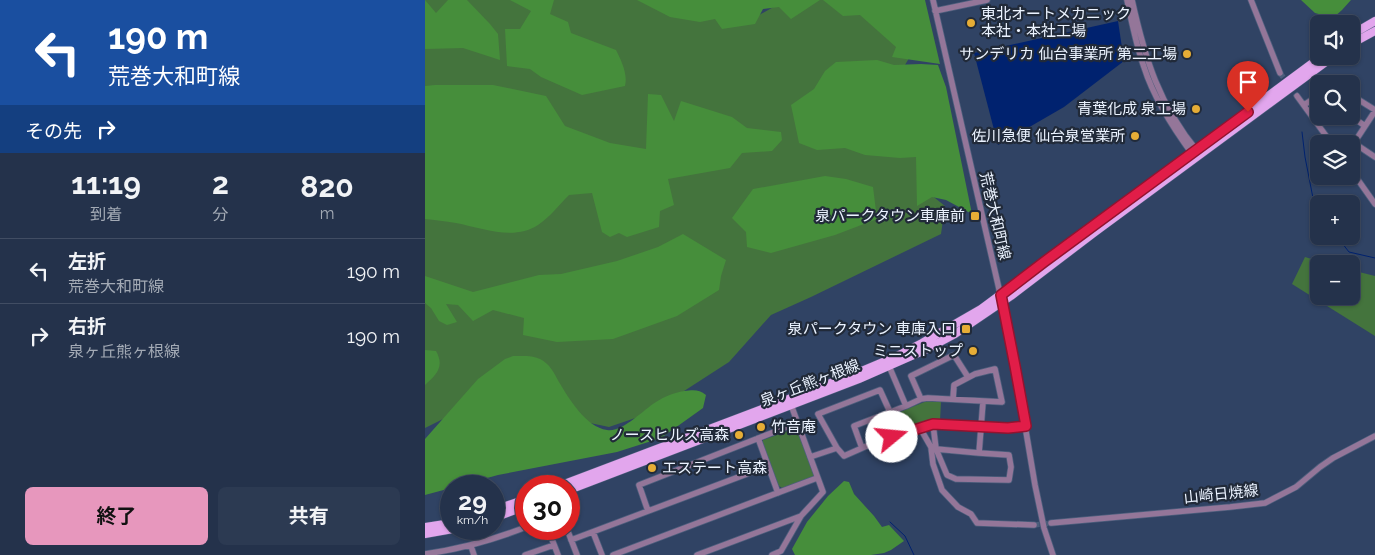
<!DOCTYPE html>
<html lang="ja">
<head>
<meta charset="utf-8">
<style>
  :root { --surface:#24324b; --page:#2c3a52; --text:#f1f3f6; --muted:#a3aab5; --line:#414d63; --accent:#e797bd }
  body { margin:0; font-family:Raleway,"Noto Sans JP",sans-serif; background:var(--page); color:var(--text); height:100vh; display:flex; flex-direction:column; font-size:19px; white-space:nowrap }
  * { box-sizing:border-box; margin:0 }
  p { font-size:16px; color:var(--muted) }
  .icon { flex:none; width:28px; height:28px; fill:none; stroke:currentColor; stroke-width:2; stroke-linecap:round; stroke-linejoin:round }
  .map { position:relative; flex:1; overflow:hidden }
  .drawer { display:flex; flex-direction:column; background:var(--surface); width:425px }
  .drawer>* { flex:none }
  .banner { background:#1a4fa0; color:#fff; overflow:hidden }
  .tools { position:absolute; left:885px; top:15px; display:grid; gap:10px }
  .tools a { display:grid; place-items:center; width:50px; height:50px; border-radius:8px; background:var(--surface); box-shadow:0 1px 4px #0004,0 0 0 1px var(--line); font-size:25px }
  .speed { position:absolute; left:15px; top:475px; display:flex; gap:10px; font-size:25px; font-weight:700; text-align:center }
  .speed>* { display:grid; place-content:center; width:65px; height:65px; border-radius:50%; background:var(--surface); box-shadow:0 1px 4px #0004,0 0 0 1px var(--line); line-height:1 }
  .speed small { font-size:12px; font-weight:400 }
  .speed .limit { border:8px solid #d22; background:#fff; color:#111 }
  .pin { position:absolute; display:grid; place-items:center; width:42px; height:42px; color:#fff; margin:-51px -21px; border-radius:50% 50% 50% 0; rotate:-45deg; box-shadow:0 0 5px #0007 }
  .pin .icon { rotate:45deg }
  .me { position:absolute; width:55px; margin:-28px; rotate:73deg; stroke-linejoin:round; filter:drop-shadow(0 0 4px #0008) }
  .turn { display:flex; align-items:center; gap:18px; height:105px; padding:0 25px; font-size:22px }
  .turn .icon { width:65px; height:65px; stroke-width:2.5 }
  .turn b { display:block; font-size:35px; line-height:42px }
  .then { display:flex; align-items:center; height:48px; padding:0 25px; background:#0003; gap:10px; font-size:19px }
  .eta { display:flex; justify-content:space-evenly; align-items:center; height:85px; text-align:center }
  .eta b { font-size:30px; font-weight:700; line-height:35px }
  .primary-button { display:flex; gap:10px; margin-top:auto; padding:10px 25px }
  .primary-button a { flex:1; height:58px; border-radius:8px; background:var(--accent); color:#111; font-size:20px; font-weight:700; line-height:58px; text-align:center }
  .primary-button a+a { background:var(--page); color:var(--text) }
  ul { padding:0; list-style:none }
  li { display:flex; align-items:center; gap:15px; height:65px; padding:0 25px; border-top:1px solid var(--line) }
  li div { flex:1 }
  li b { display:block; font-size:19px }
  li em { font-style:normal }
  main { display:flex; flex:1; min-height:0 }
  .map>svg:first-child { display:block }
  .green { fill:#44743d }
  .forest { fill:#468e3b }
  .water { fill:#00226f }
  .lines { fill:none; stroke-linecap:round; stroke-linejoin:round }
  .stream { stroke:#00226f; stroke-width:1 }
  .minor-tunnel { stroke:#4c5d7b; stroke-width:5.5; stroke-dasharray:5.5 3; stroke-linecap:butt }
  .minor-casing { stroke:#4e5f7d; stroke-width:7 }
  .major-casing { stroke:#4e5f7d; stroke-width:9 }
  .minor { stroke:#947699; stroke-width:5.5 }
  .major { stroke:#e2a6ed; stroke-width:8 }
  .route-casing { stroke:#92132f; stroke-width:12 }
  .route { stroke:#e11d48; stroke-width:9 }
  .poi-dot { fill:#e6ad36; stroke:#212a39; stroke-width:2 }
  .labels { text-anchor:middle; stroke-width:4.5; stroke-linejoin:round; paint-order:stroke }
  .poi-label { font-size:15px; fill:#ebf3ff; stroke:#212a39; text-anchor:end }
  .street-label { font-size:15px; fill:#ebf3ff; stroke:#212a39 }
</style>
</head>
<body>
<main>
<section class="drawer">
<div class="banner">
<div class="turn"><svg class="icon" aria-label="left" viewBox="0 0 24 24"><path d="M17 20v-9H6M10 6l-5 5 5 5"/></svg><div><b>190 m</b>荒巻大和町線</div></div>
<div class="then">その先<svg class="icon" aria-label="right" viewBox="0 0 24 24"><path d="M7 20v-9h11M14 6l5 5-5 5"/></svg></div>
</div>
<div class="eta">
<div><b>11:19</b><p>到着</p></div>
<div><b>2</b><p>分</p></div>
<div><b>820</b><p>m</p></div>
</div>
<ul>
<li><svg class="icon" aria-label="left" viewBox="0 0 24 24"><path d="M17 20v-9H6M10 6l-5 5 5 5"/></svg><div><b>左折</b><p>荒巻大和町線</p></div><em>190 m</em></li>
<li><svg class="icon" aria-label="right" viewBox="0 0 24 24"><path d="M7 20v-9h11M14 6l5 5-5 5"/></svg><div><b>右折</b><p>泉ヶ丘熊ヶ根線</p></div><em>190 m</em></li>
</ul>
<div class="primary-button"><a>終了</a><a>共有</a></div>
</section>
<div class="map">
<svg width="950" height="555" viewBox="0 0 950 555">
  <rect width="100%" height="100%" fill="#304364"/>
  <path class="green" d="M0,0H232L327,19L359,1L365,0H412L437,10L486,55L475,73L500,190L520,206L516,234L386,297L346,315L304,362L225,413L184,427L127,415L68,394L0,428Z
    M880,257L903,264H894V296H926V270L950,276V336L867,284Z
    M502,401L516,402L515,421L508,422L479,431L472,413Z
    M368,429L372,430L389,474L388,478L359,489L354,486L337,444L338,440Z"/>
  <path class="forest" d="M0,0L11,13L23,0H42L65,24L73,34L75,60L38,48L0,49Z
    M85,0H129L125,14L143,22L146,33L191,50C196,60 203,74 200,86L157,95L116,77L105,69L82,66L80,29H95L106,11Z
    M212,0H395L366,19L354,7L338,9L330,24L297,29L290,19L275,22L245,17Z
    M398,0H500L515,64L467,57L471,47L435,15L418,16Z
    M876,0H926L917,10L908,18L890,13Z
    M452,60L469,65L496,64L513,65L521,87L547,214L521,200L507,197L492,206L491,157L475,158L440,155L420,148L392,150L374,143L366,105L389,89L400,71L411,62Z
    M10,85H68L121,96L140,126L185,143L221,149L223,94L236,95L249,121L256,101L307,117L322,128L356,132L357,140L347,151L317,153L305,168L243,179L249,205L235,211L234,227L202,237L194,233L185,237L177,232L167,193L144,195C134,205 125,217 113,225C89,241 57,228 31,223C20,221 10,220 0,219V86Z
    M400,176L421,179L448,187L452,219L410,235L346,253L322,247L321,232L307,218L328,189Z
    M258,234L301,260L296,276L294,290L252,316L188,339L132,342L98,335L99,318L68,310L48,321L33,305L21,304L32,322L22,325L14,321L6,308L0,303V276L48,292L114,275L136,274L192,261L233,247Z
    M0,350L11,351C20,367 11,375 0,385Z
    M88,356C97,356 107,355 115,359C125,364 129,373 134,382C144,399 161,427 182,430C197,433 218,410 231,402C240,396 249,393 259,391C268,390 274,389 281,395L278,408L236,438L192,452L73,475L33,486H26V488L0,495V439L53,379L80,359Z
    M419,481L424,482L429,494L449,516L457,527L464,525L479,541L466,550L459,553L446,555H370L367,549L382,522L403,496Z"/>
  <path class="water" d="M693,21L699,61L639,107L573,145L549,53Z"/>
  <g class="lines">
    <path class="stream" d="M877,132L880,157L894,229
      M897,236L900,240L917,243L924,252L950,258
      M465,522L480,536L489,555"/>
    <path class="minor-tunnel" d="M855,73L872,96
      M609,525L626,523"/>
    <g class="minor-casing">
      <path id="minor" d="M508,0L577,302L590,366L610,485L619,528L628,555
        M702,0C707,23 711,45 719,67C729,99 748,128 768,155
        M707,0C720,59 734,105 773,152
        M826,0L855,73
        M510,11L562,0
        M926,95L950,110
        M872,96L907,144
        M879,105L894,95
        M950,111L929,143L950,157
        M926,116L940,126
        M926,170L950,204
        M528,399L529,385L550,374L570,369L577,402L503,398L496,399L486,376L529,355L543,377
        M481,406L496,399
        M508,424L583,428L601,426
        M495,428L506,447L508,464L517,490L533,507L546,514L552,523L609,525
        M333,438L353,493
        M412,448L393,414L455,390L465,412
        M437,448L429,426L481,406L464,366
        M511,449L554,453
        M385,457L412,448L419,456L453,441L508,424L511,449L522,475L531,479L584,480L586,467L584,455L554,453L558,402
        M223,511L214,485L372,423
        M626,523L805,507L840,503L871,487L895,467L908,458L950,436
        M123,529L133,555
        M142,529L152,555
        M168,532L177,555
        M146,540L343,466
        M46,546L49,555
        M0,554C35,549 68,540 101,527
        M100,555L129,545
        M188,555L392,478
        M272,555L376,516
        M347,555L356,551L376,516L398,492L365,402"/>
    </g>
    <g class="major-casing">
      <path id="major" d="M926,35L950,21
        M926,44L950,31
        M134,486L432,373L470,357L497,343L556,309L897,56
        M144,490L434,379L500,350L530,334L586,296L670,232L909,56
        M69,510L101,499
        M69,518L101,506
        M0,527L26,523
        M0,534L28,529"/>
    </g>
    <use href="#minor" class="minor"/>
    <use href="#major" class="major"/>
  </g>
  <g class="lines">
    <g class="route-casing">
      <path id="route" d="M467,437L508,424L583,428L601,426L590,366L576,295L619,262L823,112"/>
    </g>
    <use href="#route" class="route"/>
  </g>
  <g class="poi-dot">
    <circle cx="546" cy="23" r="5"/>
    <circle cx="762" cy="54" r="5"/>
    <circle cx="771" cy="109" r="5"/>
    <circle cx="710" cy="136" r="5"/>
    <rect x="545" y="211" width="10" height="10" rx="2.5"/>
    <rect x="536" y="324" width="10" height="10" rx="2.5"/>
    <circle cx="548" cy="351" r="5"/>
    <circle cx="336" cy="427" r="5"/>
    <circle cx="314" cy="435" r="5"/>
    <circle cx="227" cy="468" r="5"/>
  </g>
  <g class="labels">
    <g class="poi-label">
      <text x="556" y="19" text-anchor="start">東北オートメカニック<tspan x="556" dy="17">本社・本社工場</tspan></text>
      <text x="752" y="59">サンデリカ 仙台事業所 第二工場</text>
      <text x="761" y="114">青葉化成 泉工場</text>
      <text x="700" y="141">佐川急便 仙台泉営業所</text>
      <text x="540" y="221">泉パークタウン車庫前</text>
      <text x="531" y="334">泉パークタウン 車庫入口</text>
      <text x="538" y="356">ミニストップ</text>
      <text x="346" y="432" text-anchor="start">竹音庵</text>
      <text x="304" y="440">ノースヒルズ高森</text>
      <text x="237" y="473" text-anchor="start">エステート高森</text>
    </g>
    <g class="street-label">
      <text transform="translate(570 216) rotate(77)" y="5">荒巻大和町線</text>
      <text transform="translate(385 383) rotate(-21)" y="5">泉ヶ丘熊ヶ根線</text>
      <text transform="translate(796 494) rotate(-6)" y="5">山崎日焼線</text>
    </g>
  </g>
</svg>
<div class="tools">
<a><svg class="icon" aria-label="sound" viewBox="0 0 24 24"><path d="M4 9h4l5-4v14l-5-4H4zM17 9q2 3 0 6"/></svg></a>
<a><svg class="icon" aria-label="search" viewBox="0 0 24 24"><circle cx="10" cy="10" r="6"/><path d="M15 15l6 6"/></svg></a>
<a><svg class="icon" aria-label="layers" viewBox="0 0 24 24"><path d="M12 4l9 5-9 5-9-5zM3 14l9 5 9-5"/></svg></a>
<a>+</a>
<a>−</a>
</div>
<div class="speed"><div>29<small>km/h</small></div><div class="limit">30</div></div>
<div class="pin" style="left:823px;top:112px;background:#d93025"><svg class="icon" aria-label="arrive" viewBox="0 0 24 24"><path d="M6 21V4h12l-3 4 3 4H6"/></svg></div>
<svg class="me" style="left:467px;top:437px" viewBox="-20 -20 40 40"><circle r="19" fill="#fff"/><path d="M0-13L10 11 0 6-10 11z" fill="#e11d48"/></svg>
</div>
</main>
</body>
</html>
